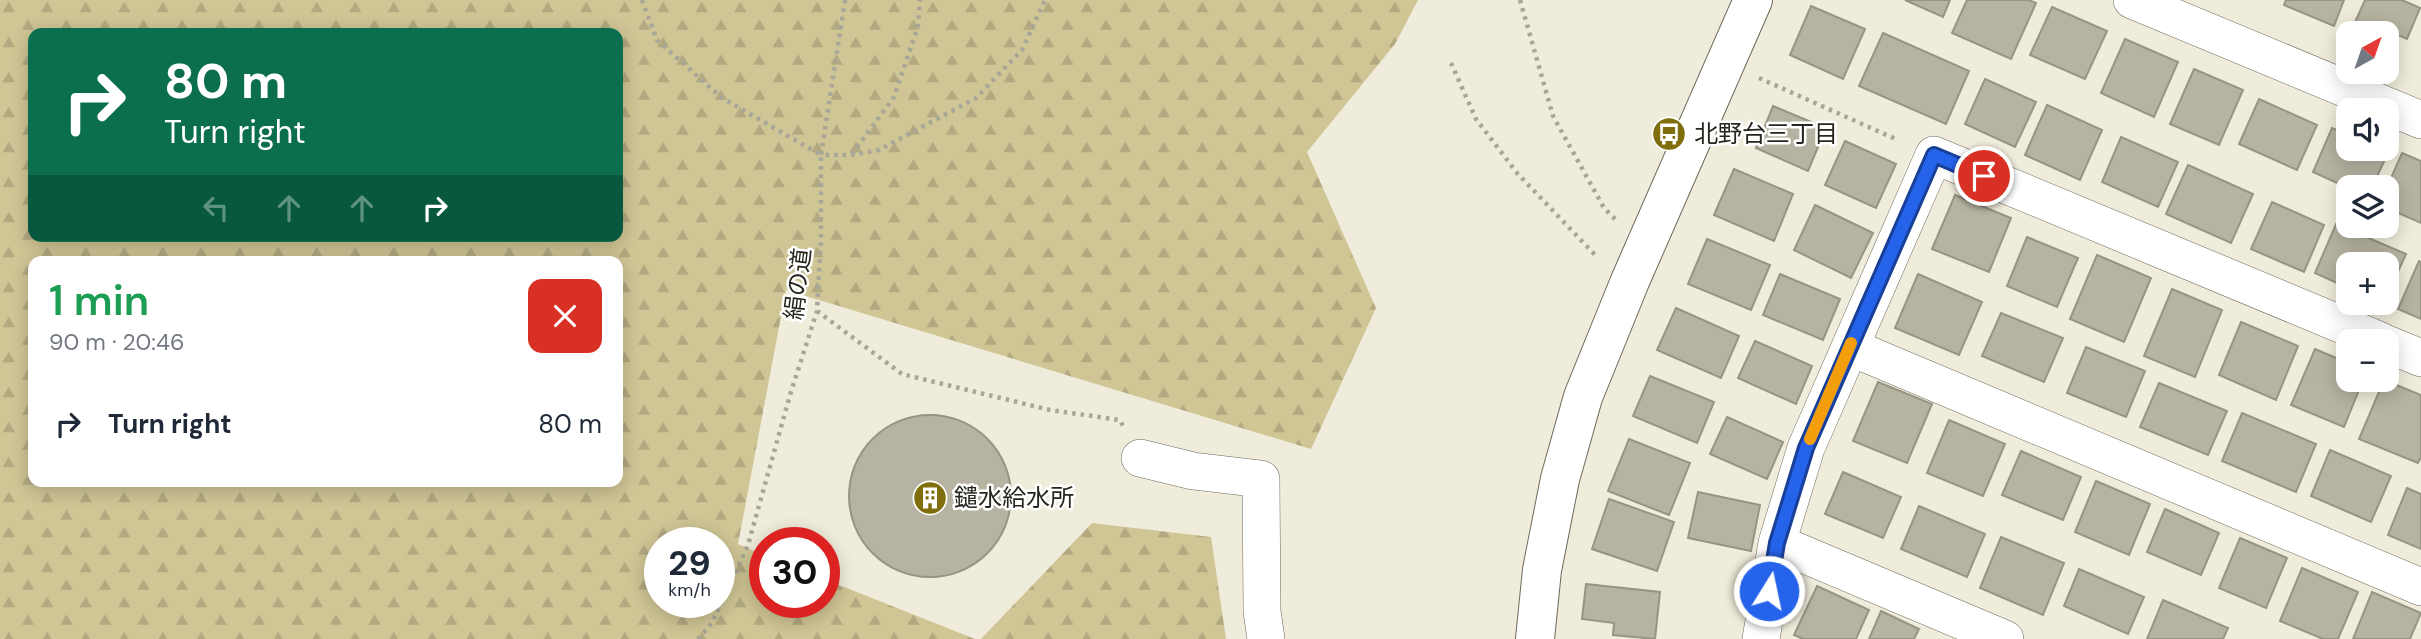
<!DOCTYPE html>
<html lang="en">
<head>
<meta charset="utf-8">
<style>
  :root { --surface:#fff; --page:#f6f6f7; --text:#1f2937; --muted:#747a83 }
  body { margin:0; font-family:"DM Sans","Noto Sans JP",sans-serif; background:var(--page); color:var(--text); height:100vh; display:flex; flex-direction:column; font-size:26px; white-space:nowrap }
  * { box-sizing:border-box; margin:0 }
  p { font-size:23px; color:var(--muted) }
  .icon { flex:none; width:38px; height:38px; fill:none; stroke:currentColor; stroke-width:2; stroke-linecap:round; stroke-linejoin:round }
  .map { position:relative; flex:1; overflow:hidden }
  .panel { position:absolute; left:28px; top:256px; width:595px; height:231px; display:flex; flex-direction:column; background:var(--surface); border-radius:14px; box-shadow:0 4px 18px #0003 }
  .panel>* { flex:none }
  .banner { position:absolute; left:28px; top:28px; width:595px; height:214px; border-radius:14px; box-shadow:0 4px 18px #0003; background:#0b6e4f; color:#fff; overflow:hidden }
  .needle { width:46px; rotate:40deg }
  .fabs { position:absolute; left:2336px; top:21px; display:grid; gap:14px }
  .fabs a { display:grid; place-items:center; width:63px; height:63px; border-radius:14px; background:var(--surface); box-shadow:0 4px 18px #0003; font-size:35px }
  .speed { position:absolute; left:644px; top:527px; display:flex; gap:14px; font-size:35px; font-weight:700; text-align:center }
  .speed>* { display:grid; place-content:center; width:91px; height:91px; border-radius:50%; background:var(--surface); box-shadow:0 4px 18px #0003; line-height:1 }
  .speed small { font-size:18px; font-weight:400 }
  .speed .limit { border:10px solid #d22; background:#fff; color:#111 }
  .pin { position:absolute; display:grid; place-items:center; width:60px; height:60px; color:#fff; margin:-30px; border:4px solid #fff; border-radius:50%; box-shadow:0 2px 7px #0007 }
  .me { position:absolute; width:77px; margin:-38px; rotate:10deg; stroke-linejoin:round; filter:drop-shadow(0 0 5px #0008) }
  .turn { display:flex; align-items:center; gap:24px; height:147px; padding:0 21px; font-size:32px }
  .turn .icon { width:91px; height:91px; stroke-width:2.5 }
  .turn b { display:block; font-size:49px; line-height:60px }
  .lanes { display:flex; align-items:center; height:66px; padding:0 21px; background:#0003; justify-content:center; gap:35px; direction:ltr }
  .lanes .off { opacity:.35 }
  .round { display:grid; place-items:center; flex:none; width:74px; height:74px; border-radius:14px; background:var(--page) }
  .headline { display:flex; align-items:center; justify-content:space-between; height:119px; padding:0 21px }
  h1 { font-size:42px; font-weight:600; line-height:52px; color:#1e9e55 }
  ul { padding:0; list-style:none }
  li { display:flex; align-items:center; gap:21px; height:98px; padding:0 21px }
  li div { flex:1 }
  li b { display:block; font-size:26px }
  li em { font-style:normal }
  .map>svg:first-child { display:block }
  .forest { fill:url(#forest-firs); fill-rule:evenodd }
  .building { fill:#b6b3a2; stroke:#979484; stroke-width:2 }
  .lines { fill:none; stroke-linecap:round; stroke-linejoin:round }
  .street-casing { stroke:#6c695a; stroke-width:38 }
  .secondary-casing { stroke:#6c695a; stroke-width:40 }
  .path { stroke:#a8a698; stroke-width:4.5; stroke-dasharray:3.5 5; stroke-linecap:butt }
  .street { stroke:#fff; stroke-width:37 }
  .secondary { stroke:#fff; stroke-width:38 }
  .route-casing { stroke:#184099; stroke-width:18 }
  .route { stroke:#2563eb; stroke-width:12 }
  .slow { stroke:#f59e0b; stroke-width:12 }
  .labels { text-anchor:middle; stroke-width:5; stroke-linejoin:round; paint-order:stroke }
  .poi-label { font-size:24px; fill:#26251e; stroke:#fff; text-anchor:start }
  .street-label { font-size:24px; fill:#26251e; stroke:#fff }
</style>
</head>
<body>
<div class="map">
<svg width="2421" height="639" viewBox="0 0 2421 639">
  <defs>
    <pattern id="forest-firs" width="22" height="20" patternUnits="userSpaceOnUse" patternTransform="scale(1.75)"><rect width="22" height="20" fill="#cfc595"/><path d="M5 1l3.5 6h-7zM16 11l3.5 6h-7z" fill="#b2a980"/></pattern>
  </defs>
  <rect width="100%" height="100%" fill="#f0ecdb"/>
  <path class="forest" d="M0,0H1418L1395,44L1307,152L1376,308L1311,449L786,290L738,544L765,556V602H824V579L975,639H0ZM33,33H618V236H33ZM33,261H618V481H33ZM660,542H719V602H660Z
    M1092,523L1211,537L1226,639H981Z"/>
  <path class="building" d="M1905,0H1950L1943,17Z
    M1967,0H2029L2036,3L2011,59L1952,33Z
    M2286,0H2344L2334,26L2284,5Z
    M2365,0H2402L2420,8L2407,39L2398,35L2389,56L2387,33H2350Z
    M1811,6L1865,29L1843,79L1790,55Z
    M2052,7L2107,31L2085,79L2030,55Z
    M1883,33L1969,71L1946,124L1859,86Z
    M2125,39L2178,62L2154,117L2101,93Z
    M2194,69L2243,90L2219,145L2170,124Z
    M1985,79L2036,102L2015,147L1965,124Z
    M2259,99L2317,125L2297,170L2239,144Z
    M2047,105L2102,130L2080,180L2025,155Z
    M1773,106L1826,128L1808,171L1756,148Z
    M2332,128L2348,135V149H2379L2388,153L2372,187L2348,188L2313,172Z
    M2121,137L2178,162L2158,207L2102,182Z
    M1845,141L1896,164L1876,208L1825,185Z
    M2402,153L2421,161V223L2387,208V187Z
    M2188,165L2253,194L2231,243L2166,214Z
    M1734,169L1793,194L1774,241L1714,215Z
    M1955,195L2011,218L1989,272L1932,249Z
    M2272,202L2324,225L2304,272L2251,249Z
    M1815,205L1873,233L1851,278L1794,250Z
    M2336,224L2406,254L2387,296V264H2348V288L2315,273Z
    M2027,237L2078,258L2057,307L2007,286Z
    M1707,239L1770,265L1751,310L1688,284Z
    M2097,255L2151,278L2124,342L2070,319Z
    M2419,261L2421,262V319L2398,309Z
    M1780,274L1840,299L1823,340L1763,315Z
    M1918,274L1982,302L1959,355L1895,328Z
    M2172,289L2222,310L2195,377L2144,356Z
    M1676,308L1739,336L1721,378L1657,350Z
    M2001,313L2063,338L2044,382L1982,356Z
    M2241,322L2298,346L2276,400L2219,375Z
    M1755,341L1812,366L1796,404L1738,378Z
    M2086,347L2145,371L2126,417L2067,393Z
    M2315,349L2348,363V380H2363L2344,427L2291,405Z
    M1650,376L1714,402L1697,443L1633,416Z
    M2384,380L2421,395V457L2418,463L2359,439Z
    M1878,382L1932,404L1907,463L1853,441Z
    M2159,383L2227,411L2208,455L2140,427Z
    M2242,413L2316,444L2296,492L2222,461Z
    M849 496a81 81 0 1 1 162 0a81 81 0 1 1-162 0Z
    M1727,417L1783,442L1767,479L1710,454Z
    M1949,420L2005,444L1983,496L1927,473Z
    M1629,439L1690,463L1669,515L1608,491Z
    M2330,450L2391,476L2371,522L2311,496Z
    M2021,451L2081,477L2063,520L2002,495Z
    M1843,472L1901,497L1883,538L1825,514Z
    M2096,481L2150,504L2129,555L2075,532Z
    M2407,488L2421,494V549L2388,535Z
    M1698,492L1760,505L1751,551L1688,538Z
    M1609,499L1674,522L1657,571L1592,549Z
    M1919,506L1985,534L1967,577L1901,549Z
    M2165,509L2219,533L2201,575L2147,552Z
    M2001,537L2064,563L2043,615L1980,588Z
    M2240,538L2287,558L2266,608L2219,588Z
    M2302,568L2358,592L2338,639H2323L2280,621Z
    M2079,569L2144,597L2128,634L2064,606Z
    M1586,584L1660,592L1655,639L1613,635L1614,623L1582,619Z
    M1817,586L1869,610L1856,639H1803L1794,635Z
    M2372,592L2421,613L2410,639H2353Z
    M2163,600L2228,628L2223,639H2147Z
    M1881,611L1919,629L1914,639H1869Z"/>
  <g class="lines">
    <g class="street-casing">
      <path id="street" d="M2132,0L2421,120
        M2387,344L2421,358
        M1850,347L2421,587
        M1140,458L1193,471L1261,479L1262,611L1266,639
        M1777,543L2005,639
        M1761,639L1777,543L1806,448L1934,155L2381,341"/>
    </g>
    <g class="secondary-casing">
      <path id="secondary" d="M1535,639L1542,570L1560,479L1583,397L1630,281L1753,0"/>
    </g>
    <path class="path" d="M642,0L657,40L722,98L821,155V237L817,311L790,395L748,545L712,623L698,639
      M845,0L821,155H851L879,150L976,98L1022,50L1045,0
      M1520,0L1553,116L1604,208L1616,220
      M1451,63L1476,119L1517,173L1598,258
      M1759,78L1898,140
      M852,154L894,97L918,26L920,0
      M817,311L902,374L1050,410L1120,420L1123,426"/>
    <use href="#street" class="street"/>
    <use href="#secondary" class="secondary"/>
  </g>
  <g class="lines">
    <g class="route-casing">
      <path id="route" d="M1769,591L1777,543L1806,448L1934,155L1984,176"/>
    </g>
    <use href="#route" class="route"/>
    <path class="slow" d="M1810,439L1851,343"/>
  </g>
  <defs>
    <g id="bus-disc" transform="scale(1.75)"><circle r="9.5" fill="#806e0c" stroke="#fff"/><path d="M-5-6H5V4H4V6H2V4H-2V6H-4V4H-5ZM-3.5-4V0h7V-4ZM-3.5 1.2v1.5H-2V1.2ZM2 1.2v1.5H3.5V1.2Z" fill="#fff"/></g>
    <g id="building-disc" transform="scale(1.75)"><circle r="9.5" fill="#806e0c" stroke="#fff"/><path d="M-4-6H4V6H1V3H-1V6H-4ZM-2.5-4.3h1.7v1.8h-1.7ZM.8-4.3h1.7v1.8H.8ZM-2.5-1h1.7V.8h-1.7ZM.8-1h1.7V.8H.8Z" fill="#fff"/></g>
  </defs>
  <g fill-rule="evenodd">
    <use href="#bus-disc" x="1669" y="134"/>
    <use href="#building-disc" x="930" y="498"/>
  </g>
  <g class="labels">
    <g class="poi-label">
      <text x="1694" y="142">北野台三丁目</text>
      <text x="954" y="506">鑓水給水所</text>
    </g>
    <g class="street-label">
      <text transform="translate(798 284) rotate(-83)" y="8">絹の道</text>
    </g>
  </g>
</svg>
<div class="fabs">
<a><svg class="needle" viewBox="-14 -14 28 28"><path d="M0-13l5 13h-10z" fill="#e53935"/><path d="M0 13l5-13h-10z" fill="#747a83"/></svg></a>
<a><svg class="icon" aria-label="sound" viewBox="0 0 24 24"><path d="M4 9h4l5-4v14l-5-4H4zM17 9q2 3 0 6"/></svg></a>
<a><svg class="icon" aria-label="layers" viewBox="0 0 24 24"><path d="M12 4l9 5-9 5-9-5zM3 14l9 5 9-5"/></svg></a>
<a>+</a>
<a>−</a>
</div>
<div class="speed"><div>29<small>km/h</small></div><div class="limit">30</div></div>
<div class="pin" style="left:1984px;top:176px;background:#d93025"><svg class="icon" aria-label="arrive" viewBox="0 0 24 24"><path d="M6 21V4h12l-3 4 3 4H6"/></svg></div>
<svg class="me" style="left:1769px;top:591px" viewBox="-20 -20 40 40"><circle r="17" fill="#2563eb" stroke="#fff" stroke-width="3"/><path d="M0-11L8 9 0 5-8 9z" fill="#fff"/></svg>
<div class="banner">
<div class="turn"><svg class="icon" aria-label="right" viewBox="0 0 24 24"><path d="M7 20v-9h11M14 6l5 5-5 5"/></svg><div><b>80 m</b>Turn right</div></div>
<div class="lanes"><svg class="icon off" aria-label="left" viewBox="0 0 24 24"><path d="M17 20v-9H6M10 6l-5 5 5 5"/></svg><svg class="icon off" aria-label="ahead" viewBox="0 0 24 24"><path d="M12 20V5M6 11l6-6 6 6"/></svg><svg class="icon off" aria-label="ahead" viewBox="0 0 24 24"><path d="M12 20V5M6 11l6-6 6 6"/></svg><svg class="icon" aria-label="right" viewBox="0 0 24 24"><path d="M7 20v-9h11M14 6l5 5-5 5"/></svg></div>
</div>
<section class="panel">
<div class="headline"><div><h1>1 min</h1><p>90 m · 20:46</p></div><a class="round" style="background:#d93025;color:#fff"><svg class="icon" aria-label="close" viewBox="0 0 24 24"><path d="M6 6l12 12M18 6L6 18"/></svg></a></div>
<ul>
<li><svg class="icon" aria-label="right" viewBox="0 0 24 24"><path d="M7 20v-9h11M14 6l5 5-5 5"/></svg><div><b>Turn right</b></div><em>80 m</em></li>
</ul>
</section>
</div>
</body>
</html>
